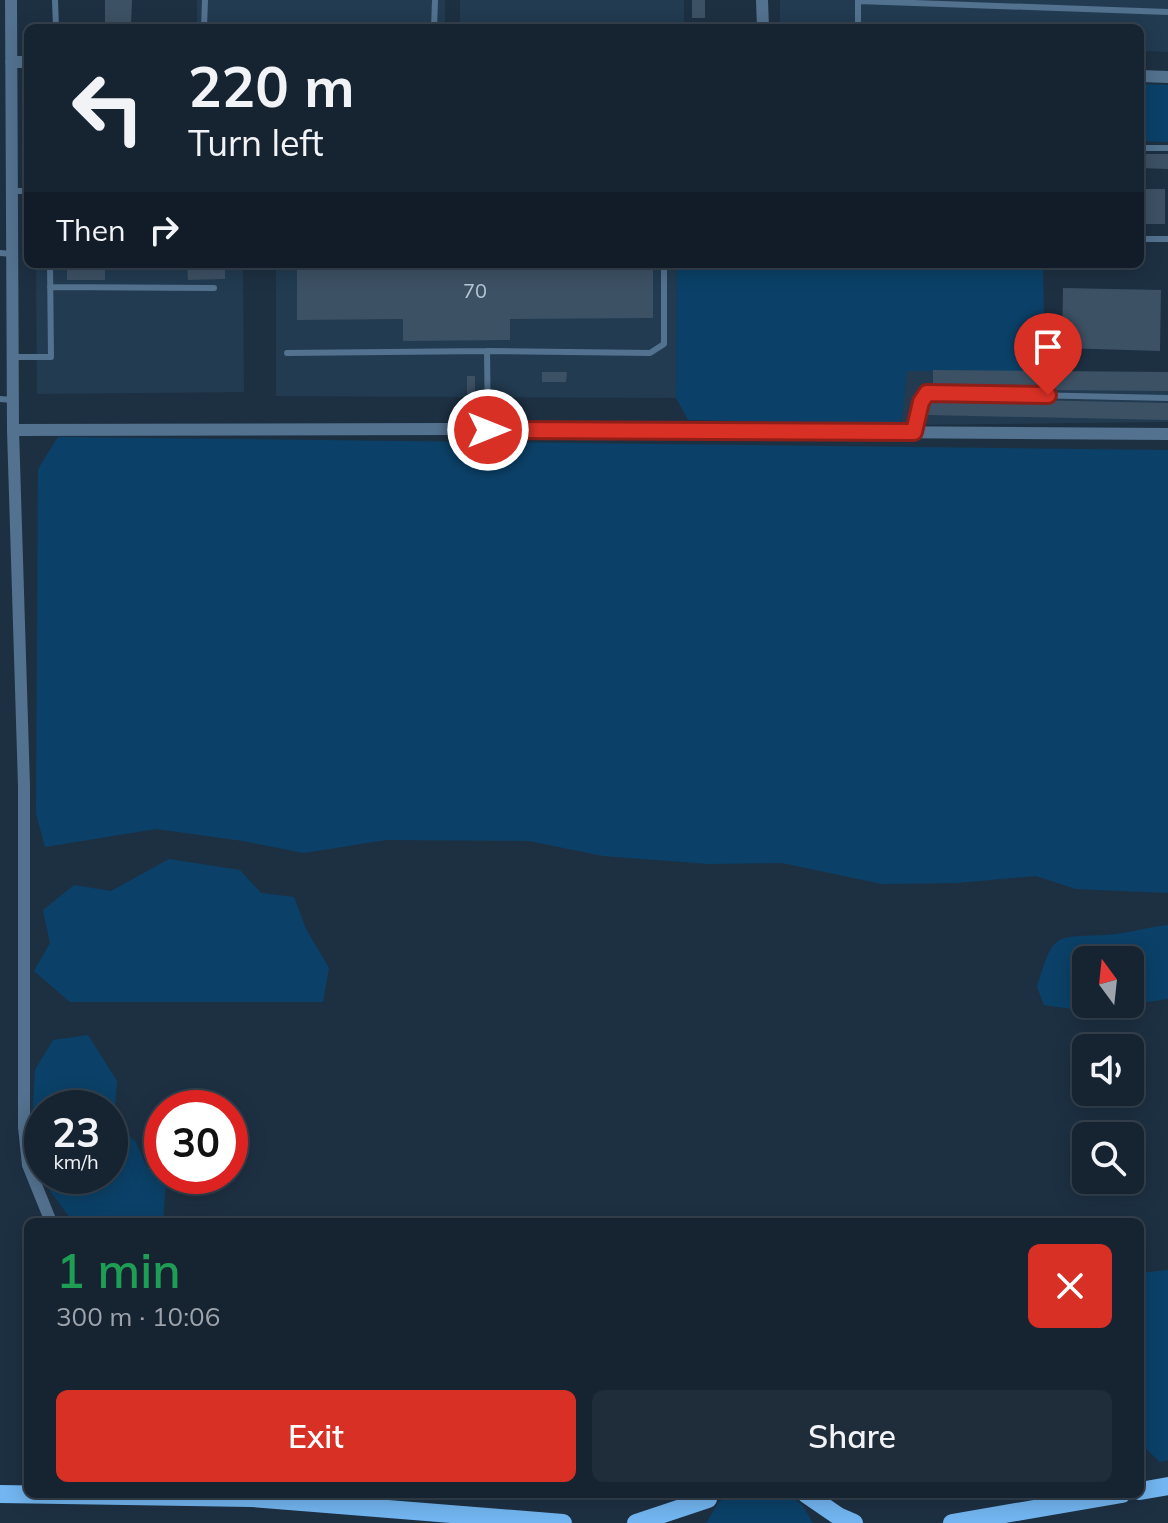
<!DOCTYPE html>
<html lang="en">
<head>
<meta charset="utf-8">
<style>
  :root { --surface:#162432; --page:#1f2c3a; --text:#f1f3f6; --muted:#9ea4ac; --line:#35414d; --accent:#d93025 }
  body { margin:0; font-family:Mulish,sans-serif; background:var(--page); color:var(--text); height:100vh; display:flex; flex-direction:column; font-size:30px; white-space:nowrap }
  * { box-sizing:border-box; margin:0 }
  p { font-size:26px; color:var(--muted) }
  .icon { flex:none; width:44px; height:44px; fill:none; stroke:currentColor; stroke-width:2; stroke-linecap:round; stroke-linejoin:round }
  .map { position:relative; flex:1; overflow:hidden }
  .details { position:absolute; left:24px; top:1218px; width:1120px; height:280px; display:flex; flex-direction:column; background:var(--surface); border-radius:12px; box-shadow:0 4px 20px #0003,0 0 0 2px var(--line) }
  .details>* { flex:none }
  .guide { position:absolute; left:24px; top:24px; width:1120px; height:244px; border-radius:12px; box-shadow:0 4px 20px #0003,0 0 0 2px var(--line); background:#162432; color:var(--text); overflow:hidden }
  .needle { width:52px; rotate:345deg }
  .buttons { position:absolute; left:1072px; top:946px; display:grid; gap:16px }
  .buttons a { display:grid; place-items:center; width:72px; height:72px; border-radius:12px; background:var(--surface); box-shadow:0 4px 20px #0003,0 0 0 2px var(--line); font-size:40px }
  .speed { position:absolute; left:24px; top:1090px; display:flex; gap:16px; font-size:40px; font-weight:700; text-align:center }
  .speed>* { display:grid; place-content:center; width:104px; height:104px; border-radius:50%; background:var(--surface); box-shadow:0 4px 20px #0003,0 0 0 2px var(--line); line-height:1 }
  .speed small { font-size:20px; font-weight:400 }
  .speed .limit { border:12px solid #d22; background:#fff; color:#111 }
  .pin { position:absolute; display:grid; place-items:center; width:68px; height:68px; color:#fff; margin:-82px -34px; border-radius:50% 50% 50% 0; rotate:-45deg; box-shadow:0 0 8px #0007 }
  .pin .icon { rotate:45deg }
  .me { position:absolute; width:88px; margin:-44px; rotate:90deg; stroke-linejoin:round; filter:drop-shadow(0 0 6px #0008) }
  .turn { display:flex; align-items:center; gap:28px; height:168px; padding:0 32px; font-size:36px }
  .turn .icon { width:104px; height:104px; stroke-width:2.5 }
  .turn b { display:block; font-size:56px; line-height:68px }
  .then { display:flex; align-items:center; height:76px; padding:0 32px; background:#0003; gap:16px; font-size:30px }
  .round { display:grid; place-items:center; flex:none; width:84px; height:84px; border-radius:12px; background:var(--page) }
  .summary { display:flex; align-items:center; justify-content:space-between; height:136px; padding:0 32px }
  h1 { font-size:48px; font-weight:600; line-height:60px; color:#1e9e55 }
  .button { display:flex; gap:16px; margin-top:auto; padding:16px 32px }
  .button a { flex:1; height:92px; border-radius:12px; background:var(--accent); color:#fff; font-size:32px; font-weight:600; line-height:92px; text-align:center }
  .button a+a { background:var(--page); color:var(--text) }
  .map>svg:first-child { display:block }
  .built { fill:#223b51 }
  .green { fill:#0b4168; fill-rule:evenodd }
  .building { fill:#3d5164 }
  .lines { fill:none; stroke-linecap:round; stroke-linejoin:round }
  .path { stroke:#607181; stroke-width:2; stroke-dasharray:6 6; stroke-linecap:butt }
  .service { stroke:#53728f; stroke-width:6 }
  .minor { stroke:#53728f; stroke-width:12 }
  .primary { stroke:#72b5f0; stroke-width:18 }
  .route-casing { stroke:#8d1f18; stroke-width:20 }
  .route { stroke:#d93025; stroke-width:14 }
  .labels { text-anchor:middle; stroke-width:6; stroke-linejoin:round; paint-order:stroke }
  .number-label { font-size:20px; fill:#bac8d5 }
</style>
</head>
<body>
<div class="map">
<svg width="1168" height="1523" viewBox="0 0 1168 1523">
  <rect width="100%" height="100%" fill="#1d3042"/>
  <path class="built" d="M197,0H445V24L197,22Z
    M460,0H684V28L460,25Z
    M780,0H1168V52L1140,51V28H780Z
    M36,264H243L244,392L37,394Z
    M276,264H677L676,398L276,396Z
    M906,371L1168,372V422L901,425Z"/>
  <path class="green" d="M1140,84L1168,85V142L1140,141Z
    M677,264H1043L1045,371H907L901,425L688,420L676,398Z
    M58,437L1168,450V893L1076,889L1036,876L957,883L882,884L782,863L709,864L603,856L529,841L386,840L304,853L243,841L156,829L45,847L36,814L38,469Z
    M169,859L240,870L261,893L294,897L306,929L329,968L323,1002H70L34,971L50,943L43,910L74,885L111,891Z
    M1168,925V999L1085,1011L1044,1005L1037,987C1054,934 1051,937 1105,935C1126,934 1147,927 1168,925ZM1130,960V1004H1086V960Z
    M88,1035L117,1081L114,1121L136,1142L146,1166L166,1181L163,1222H73L40,1177L32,1122L35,1070L53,1040ZM110,1108V1176H42V1108Z
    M1168,1270V1460L1160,1462L1140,1443V1273Z
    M731,1494H789L803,1506L813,1523H706L719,1502Z"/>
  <path class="building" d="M105,0H132L131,24H105Z
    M692,0H705V18H692Z
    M1140,154H1168V169L1140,168Z
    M1140,189H1165V224H1140Z
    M67,264H105V280H67Z
    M187,264H225V279L188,280Z
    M297,264H653V318L510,319V340L403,341V319L297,320Z
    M1063,288L1161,290L1160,351L1062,348Z
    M933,370L1168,372V391L933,389Z
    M542,372H567L566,382H542Z
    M467,376H475V394H467Z
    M929,398L1168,403V420L928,415Z"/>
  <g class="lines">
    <path class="path" d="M281,28V23"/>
    <path class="service" d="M55,0L56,28
      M858,0V28
      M858,1L1168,12
      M204,28L205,0
      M434,28L435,0
      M1140,148H1168
      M12,191H28
      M1140,239H1168
      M0,253L12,254
      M50,287L214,288
      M487,351L650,353L664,344V264
      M287,353L487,351L488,430
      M13,357H51L50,264
      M0,399L13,400
      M914,432L921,402L927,393L1168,398"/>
    <path class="minor" d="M11,0L13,430L24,786V1127L28,1165L51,1222
      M762,0L763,28
      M11,62H28
      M1140,76L1168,77
      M13,430L450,429L1168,434"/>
    <path class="primary" d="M1140,1491L1168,1486
      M0,1494L252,1498L563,1523
      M806,1494L838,1516L854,1523
      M636,1523L708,1499
      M952,1523L1122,1494"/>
  </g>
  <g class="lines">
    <g class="route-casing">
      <path id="route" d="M488,430L914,432L921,402L927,393L1048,395"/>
    </g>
    <use href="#route" class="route"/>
  </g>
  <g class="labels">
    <g class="number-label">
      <text x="475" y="298">70</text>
    </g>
  </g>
</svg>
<div class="buttons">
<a><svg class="needle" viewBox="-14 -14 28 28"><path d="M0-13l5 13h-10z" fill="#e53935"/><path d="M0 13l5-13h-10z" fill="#9ea4ac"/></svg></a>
<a><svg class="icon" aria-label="sound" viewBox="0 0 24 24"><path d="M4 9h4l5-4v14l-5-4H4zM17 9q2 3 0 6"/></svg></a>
<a><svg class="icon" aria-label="search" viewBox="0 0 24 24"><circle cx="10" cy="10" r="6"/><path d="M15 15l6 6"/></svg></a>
</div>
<div class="speed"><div>23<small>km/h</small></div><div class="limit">30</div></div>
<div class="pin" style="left:1048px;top:395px;background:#d93025"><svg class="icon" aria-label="arrive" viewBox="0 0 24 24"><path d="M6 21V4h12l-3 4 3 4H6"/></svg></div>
<svg class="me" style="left:488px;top:430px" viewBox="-20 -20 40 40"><circle r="17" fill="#d93025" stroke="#fff" stroke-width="3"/><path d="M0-11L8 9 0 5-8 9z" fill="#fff"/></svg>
<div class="guide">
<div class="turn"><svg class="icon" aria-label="left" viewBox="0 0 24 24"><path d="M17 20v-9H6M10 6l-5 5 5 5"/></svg><div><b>220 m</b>Turn left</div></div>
<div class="then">Then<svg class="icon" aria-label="right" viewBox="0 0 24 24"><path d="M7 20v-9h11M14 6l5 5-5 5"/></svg></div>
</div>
<section class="details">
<div class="summary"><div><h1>1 min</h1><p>300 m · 10:06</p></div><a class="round" style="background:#d93025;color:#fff"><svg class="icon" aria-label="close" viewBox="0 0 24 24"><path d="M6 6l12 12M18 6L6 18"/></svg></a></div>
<div class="button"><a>Exit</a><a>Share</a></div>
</section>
</div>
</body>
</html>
